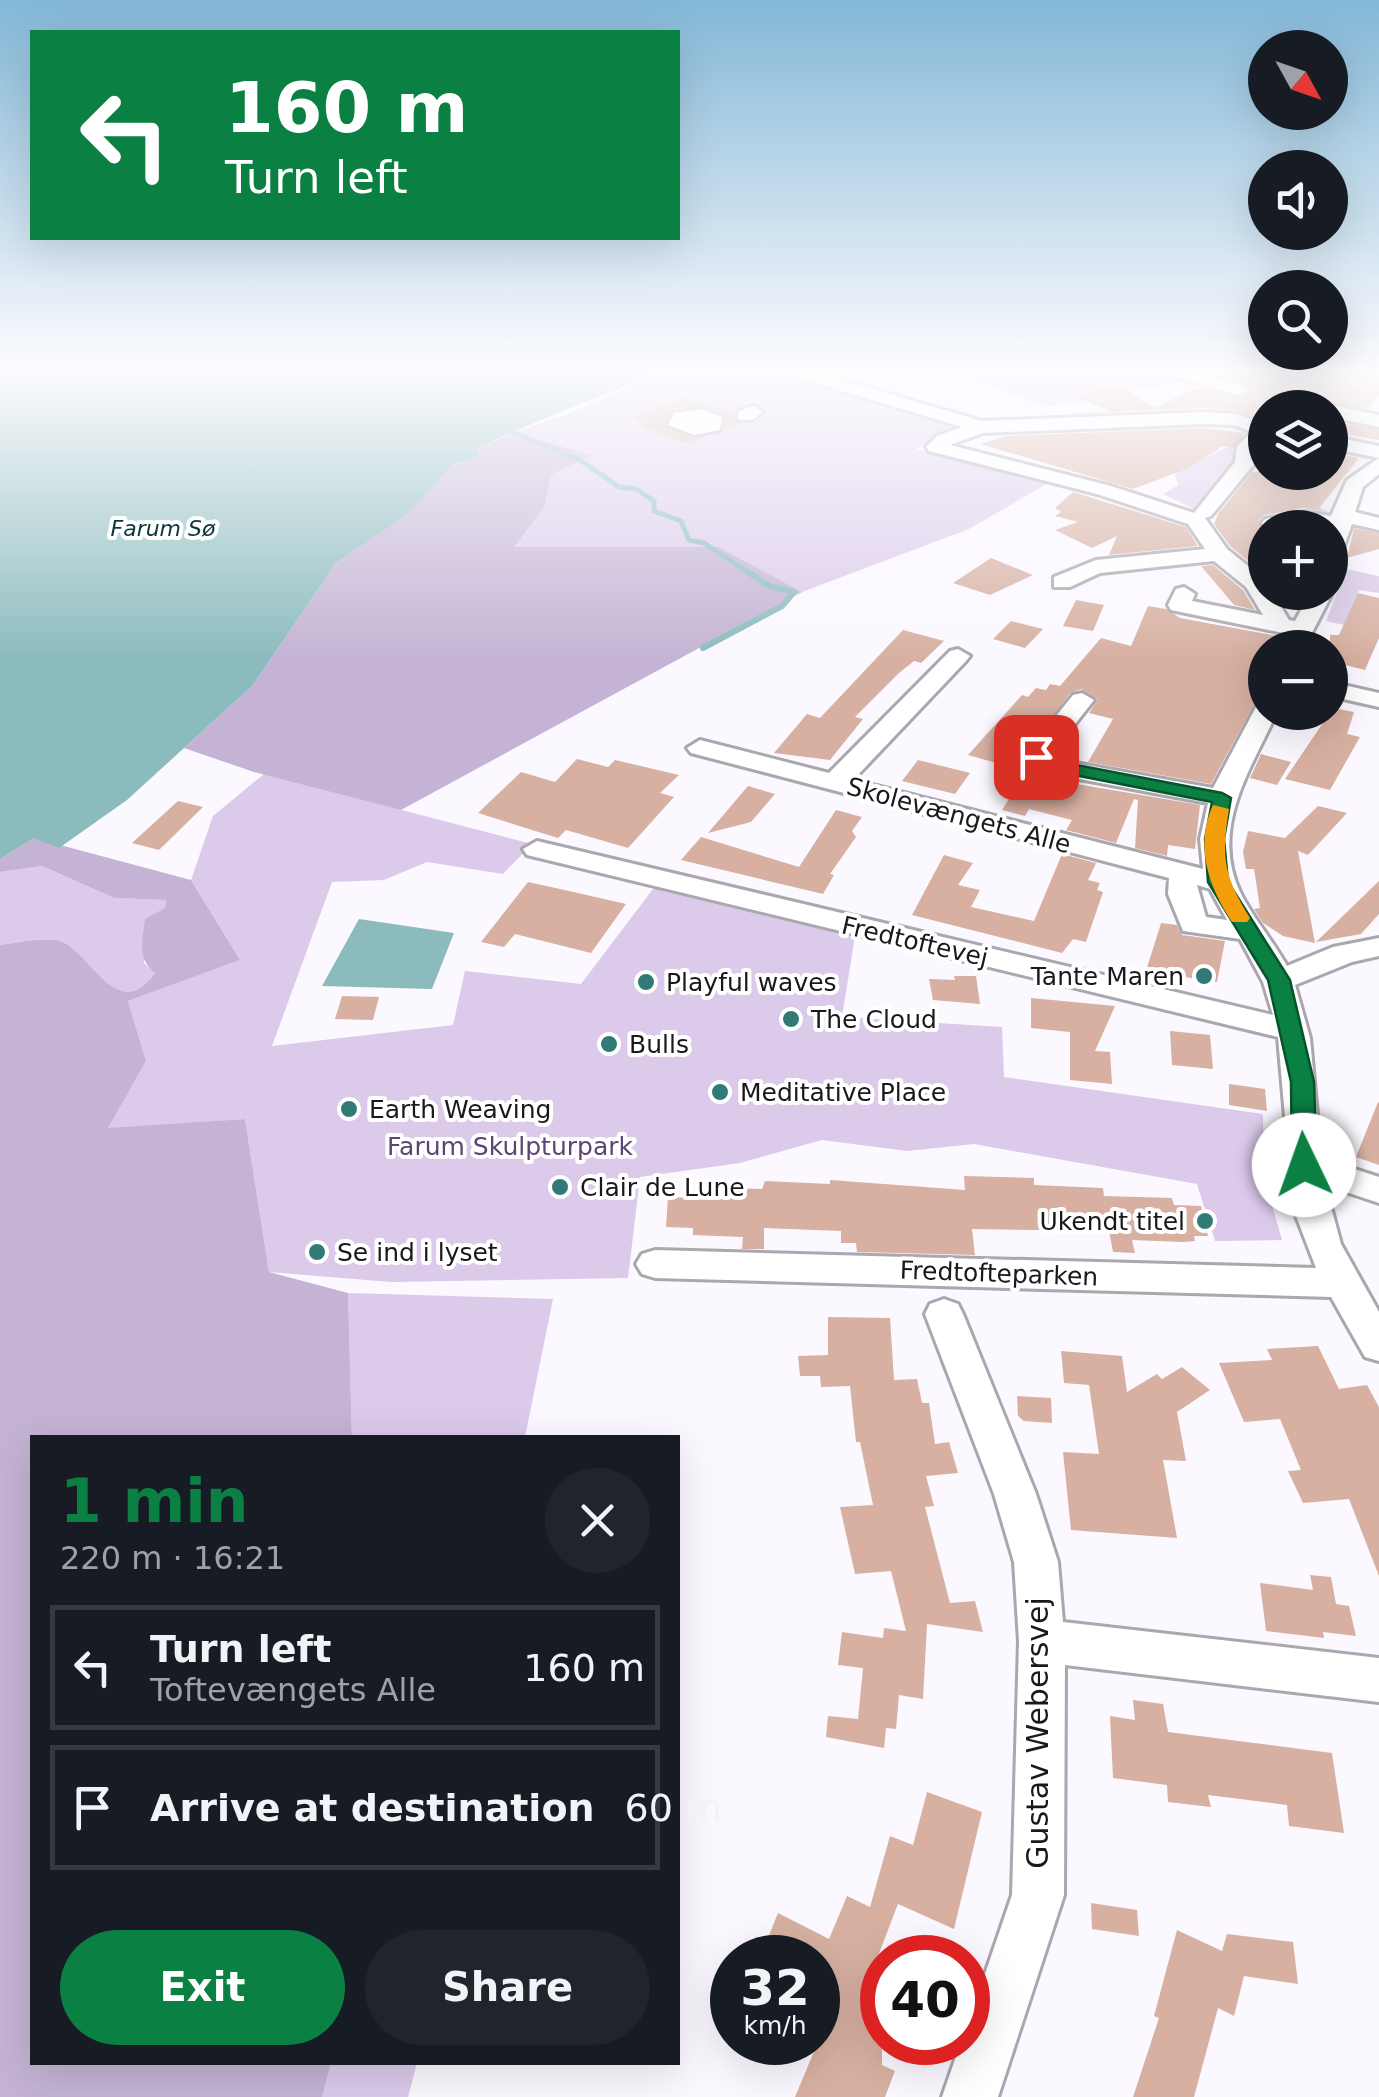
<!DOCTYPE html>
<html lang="en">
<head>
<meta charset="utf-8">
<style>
  :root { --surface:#171b24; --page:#20242c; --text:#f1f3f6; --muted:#9ea1a6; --line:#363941; --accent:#0b8043 }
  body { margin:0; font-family:"DejaVu Sans",sans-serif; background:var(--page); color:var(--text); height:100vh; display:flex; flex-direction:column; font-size:38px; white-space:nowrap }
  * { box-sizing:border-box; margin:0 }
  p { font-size:32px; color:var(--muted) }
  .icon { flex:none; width:55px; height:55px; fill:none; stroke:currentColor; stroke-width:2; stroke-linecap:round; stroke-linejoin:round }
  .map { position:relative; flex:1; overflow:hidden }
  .drawer { position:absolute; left:30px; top:1435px; width:650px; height:630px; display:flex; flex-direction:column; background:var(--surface); border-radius:0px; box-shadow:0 10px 40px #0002 }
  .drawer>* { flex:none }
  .top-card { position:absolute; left:30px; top:30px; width:650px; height:210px; border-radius:0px; box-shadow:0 10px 40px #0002; background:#0b8043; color:#fff; overflow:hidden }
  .needle { width:65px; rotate:130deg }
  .buttons { position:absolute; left:1248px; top:30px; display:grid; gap:20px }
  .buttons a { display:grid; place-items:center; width:100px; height:100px; border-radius:50%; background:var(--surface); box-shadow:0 10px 40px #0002; font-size:50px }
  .speed { position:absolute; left:710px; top:1935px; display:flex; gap:20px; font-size:50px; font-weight:700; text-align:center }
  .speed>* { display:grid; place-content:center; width:130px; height:130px; border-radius:50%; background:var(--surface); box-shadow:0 10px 40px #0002; line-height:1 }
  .speed small { font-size:25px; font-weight:400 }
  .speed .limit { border:15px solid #d22; background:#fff; color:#111 }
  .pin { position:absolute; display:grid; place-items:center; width:85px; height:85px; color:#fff; margin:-42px; border-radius:20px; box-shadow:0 5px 15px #0006 }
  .me { position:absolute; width:110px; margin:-55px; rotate:357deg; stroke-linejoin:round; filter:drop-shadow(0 0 8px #0008) }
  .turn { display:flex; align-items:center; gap:35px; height:210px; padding:0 30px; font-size:45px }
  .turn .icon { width:130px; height:130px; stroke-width:2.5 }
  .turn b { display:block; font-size:70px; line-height:85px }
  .round { display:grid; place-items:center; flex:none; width:105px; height:105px; border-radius:52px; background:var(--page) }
  .head { display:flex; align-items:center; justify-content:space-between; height:170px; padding:0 30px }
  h1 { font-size:60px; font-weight:700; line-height:75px; color:var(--accent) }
  .cta { display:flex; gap:20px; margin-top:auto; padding:20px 30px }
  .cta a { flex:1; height:115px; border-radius:60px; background:var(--accent); color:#fff; font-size:40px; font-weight:700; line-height:115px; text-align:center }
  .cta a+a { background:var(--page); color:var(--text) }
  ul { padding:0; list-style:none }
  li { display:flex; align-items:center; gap:30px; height:125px; margin:0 20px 15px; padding:0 10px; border:5px solid var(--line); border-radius:0px }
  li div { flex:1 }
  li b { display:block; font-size:38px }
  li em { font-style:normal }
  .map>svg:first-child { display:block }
  .green { fill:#dbcaea }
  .forest { fill:#c4b3d4 }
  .water { fill:#8cbbbd }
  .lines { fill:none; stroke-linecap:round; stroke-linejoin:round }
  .stream-far1 { stroke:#8cbbbd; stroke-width:5 }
  .stream { stroke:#8cbbbd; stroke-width:6 }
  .building { fill:#d7b0a1 }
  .minor-casing { stroke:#aaa7ae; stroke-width:6 }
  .minor { fill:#fff; fill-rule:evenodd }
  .route { fill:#0b8043; stroke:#07532c; stroke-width:2.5 }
  .slow { fill:#f59e0b }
  .poi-dot { fill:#317a78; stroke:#fff; stroke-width:4 }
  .labels { text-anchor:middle; stroke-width:8; stroke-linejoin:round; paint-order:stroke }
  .far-water-label { font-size:22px; font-style:italic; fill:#09383a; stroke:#fff }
  .street-label { font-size:25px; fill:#19181b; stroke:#fff }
  .poi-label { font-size:25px; fill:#19181b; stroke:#fff; text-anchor:start }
  .park-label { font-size:25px; fill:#5d4473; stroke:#fff }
  .near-street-label { font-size:30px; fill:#19181b; stroke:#fff }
</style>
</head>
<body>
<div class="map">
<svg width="1379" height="2097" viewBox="0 0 1379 2097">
  <rect width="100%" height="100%" fill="#fbf8ff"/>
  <path class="green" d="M672,367H767L963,425L916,449L1052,481L969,529L802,592L719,547H513L545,506L551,475L590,454L515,432L573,412Z
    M1197,367L1196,377L1190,380L1045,407L946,368Z
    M1234,444L1239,459L1196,515L1188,512L1192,508L1163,494L1178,485L1175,475L1179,470Z
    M1346,569L1379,576V593L1359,590L1344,625L1326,621Z
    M264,774L532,844L503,874L427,862L384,880L332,882L272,1046L453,1025L465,971L581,984L656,885L855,936L842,1017L1002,1027L1004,1077L1263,1114L1264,1177L1282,1240L1215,1241L1197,1184L974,1144L907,1151L822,1140L740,1163L640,1177L628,1278L391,1282L269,1272L245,1119L107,1129L146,1061L128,1001L240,960L191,880L213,816Z
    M42,866L114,898L166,900L165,908L145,920L144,963L155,973C118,1025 90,954 62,943C45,935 19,943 0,945V872Z
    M348,1293L553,1299L525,1437H352Z
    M331,2063V2062L417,2063L408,2097H322Z"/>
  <path class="forest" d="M515,432L592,455L551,475L545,506L514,547H719L802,592L401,810L254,772L184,748L253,685L336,563L405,515L454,464L477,457V449Z
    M34,838L191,880L240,960L128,1001L146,1061L108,1128L245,1119L269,1272L348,1293L352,1437L32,1438V2062L331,2063L322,2097H0V945C19,943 44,936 62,942C90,953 118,1025 155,973C136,957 143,942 145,919L165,908L166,900L114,898L42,866L0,872V859Z"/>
  <path class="water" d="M0,367H668C605,396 539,418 477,449L478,457L454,464L406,515L336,563L253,685L127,800L59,848L34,838L0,859Z
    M359,919L454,933L432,989L322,986Z"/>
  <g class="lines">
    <path class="stream-far1" d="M512,432L580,460L619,487L636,489L654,501V511L681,521L689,540L704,543L752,575"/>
    <path class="stream" d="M703,648L782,606L794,592L769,586L748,572"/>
  </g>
  <path class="building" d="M1237,367H1363L1379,371V395L1366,409L1294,396L1265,406V420L1237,410L1205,408L1065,414L1110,411L1075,397L1118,384L1155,408L1197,387L1241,398L1252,391L1248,384L1220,376Z
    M682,398L734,413L737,423L724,429L725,415L703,406L673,409L665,423L667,428L693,438L707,436L690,444L640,426L647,423L632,418Z
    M1330,421L1379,430V440L1330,432Z
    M1205,428L1245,433L1233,448L1223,446L1189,468L1133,489L980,444L1006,436Z
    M1330,452L1359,458L1319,508L1329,512L1304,508L1264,515L1259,521L1265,532V575L1230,546L1214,524L1218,514L1252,472H1330Z
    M1073,492L1186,527L1198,546L1109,555L1117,536L1092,548L1055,530L1078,522L1055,516L1061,512L1055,508Z
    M1354,528L1379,533V549L1347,558Z
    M991,558L1033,575L990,595L953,583Z
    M1213,565L1243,590L1255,610L1234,605L1201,566Z
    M1358,593L1379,598V638L1365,670L1345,665L1338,680L1330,679V635H1339Z
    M1076,600L1104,605L1093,631L1063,626Z
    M1148,606L1166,609L1180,618L1278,636L1273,648H1265V684L1211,784L1088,762L1113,719L1089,713L1098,699L1081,689L1070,693L1014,768L968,755L1022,695L1028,697L1036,688L1046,690L1050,684L1060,686L1101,638L1131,646Z
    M1011,621L1043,629L1025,648L993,639Z
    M903,630L944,641L921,663L914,661L899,673L855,717L863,719L830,760L774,753L807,714L820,718Z
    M1333,708L1354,712L1347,734L1360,737L1330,790L1285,779Z
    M1261,754L1291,762L1277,785L1250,778Z
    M577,759L608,767L615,760L679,775L660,793L674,797L628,848L566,830L558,838L478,813L521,772L555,782Z
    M918,760L970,773L955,794L902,781Z
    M1024,775L1200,805L1195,849L1168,845L1167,856L1135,848L1138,800L1134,799L1116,843L1066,830L1072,820L1029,809L1025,816L1002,810Z
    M748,786L775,794L751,822L708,833Z
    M178,801L203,807L159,850L132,843Z
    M1318,806L1347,813L1308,855L1298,851L1315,943L1283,936L1263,923L1254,909L1260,908L1254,869H1246L1243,852L1248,831L1285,838Z
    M836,810L862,817L852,831L856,837L830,874L834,875L823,894L681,860L701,837L799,867Z
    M1062,854L1096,863L1088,880L1100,883L1097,890L1103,892L1086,942L1073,939L1062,953L912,915L944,855L973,863L958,885L980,890L971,907L1034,921Z
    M1379,881V914L1361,934L1316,942Z
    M528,882L569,891L626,904L591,953L515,934L504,947L481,942Z
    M1161,923L1177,925L1182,935L1225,941L1217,982L1146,971Z
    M954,976H976L980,1004L933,1000L929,979L955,980Z
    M342,996L379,997L373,1020L335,1019Z
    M1031,998L1115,1006L1095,1051L1110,1052L1112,1084L1070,1080V1032L1031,1028Z
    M1170,1031L1210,1035L1213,1069L1172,1065Z
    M1229,1084L1265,1089L1267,1111L1229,1105Z
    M1378,1102L1379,1103V1165L1356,1157Z
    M964,1176L1034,1178V1185L1103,1188L1104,1196L1172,1198L1174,1205L1201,1206L1208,1236H1194L1195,1241L1183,1242L1132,1240L1135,1253L1113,1252L1109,1231L972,1229L975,1255L857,1252L856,1243H841V1231L764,1228V1249H742L743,1237L693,1235V1228L666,1227L668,1197L694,1198L695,1192L730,1193V1188L762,1189L765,1181L830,1184V1180L965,1190Z
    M828,1317L890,1318L894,1380L917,1379L922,1403H929L935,1444L949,1442L958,1473L926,1476L934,1506L925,1507L950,1603L975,1601L983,1632L927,1624L923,1699L899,1695L896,1729L886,1728L884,1748L826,1737L828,1716L858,1719L863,1668L838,1665L842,1632L883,1638L884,1628L906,1631L891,1571L855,1574L840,1507L873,1505L860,1442H856L850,1386L821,1387L820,1376H800L798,1356L828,1355Z
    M1318,1346L1339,1389L1367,1385L1379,1407V1576L1349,1499L1303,1503L1288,1471L1301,1470L1280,1419L1244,1422L1219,1363L1272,1360L1267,1349Z
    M1061,1351L1122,1356L1127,1392L1157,1374L1162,1379L1182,1367L1210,1390L1177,1412L1186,1461L1163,1460L1177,1538L1071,1530L1063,1452L1099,1454L1089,1385L1064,1383Z
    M1017,1396L1051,1398L1052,1423L1024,1421L1018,1416Z
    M1310,1575L1331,1577L1336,1604L1349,1606L1356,1636L1323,1632L1324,1638L1266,1631L1260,1583L1313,1590Z
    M1133,1700L1163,1704L1168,1732L1332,1753L1344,1833L1289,1826L1287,1805L1208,1795L1211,1807L1168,1802L1167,1785L1113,1778L1110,1716L1135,1720Z
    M927,1792L982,1812L954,1929L898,1904L873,1969L882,1974V2065L895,2071L885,2097H795L818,2042V1958H782L764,1948L778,1913L829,1939L847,1896L870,1907L890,1836L913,1845Z
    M1091,1903L1137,1910L1139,1936L1092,1929Z
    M1177,1930L1222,1951L1227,1934L1293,1942L1298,1984L1244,1976L1234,2016L1218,2008L1194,2097H1133L1159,2018L1154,2016Z"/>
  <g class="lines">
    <g class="minor-casing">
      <path id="minor" d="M1170,367L1245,386L1248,390L1239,395L1144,368Z
        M808,370L982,421L1205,412L1237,414L1265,424V441L1256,448L1255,463L1211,516L1205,518L1227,549L1263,578L1265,592H1272L1289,620L1295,621L1311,592H1330V587L1333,592L1304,648H1280L1288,634L1171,610L1168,605L1176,589L1184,587L1195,594L1192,601L1263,615L1246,587L1214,561L1100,573L1070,587H1054V577L1096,560L1205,549L1188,524L1097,494L929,451L926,447L937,436L962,427L802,379V371ZM1205,424L1234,425L1252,432L1237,446L1235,462L1194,513L1111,486L950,445L983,433Z
        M1330,405L1379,415V427L1330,417V408H1323Z
        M747,408L754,406L763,412L752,420H738V412Z
        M702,409L722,417L720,430L694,435L668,425L674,413Z
        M1330,436L1379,446V458L1330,448Z
        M1379,458V474L1363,487L1355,512L1379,518V530L1352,524L1338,563L1330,565V528H1265L1262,523L1265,519L1305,512L1331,516L1347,480Z
        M958,649L970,656L966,661L853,780L1203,869L1200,839L1208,803L1036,771L1023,757L1073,695L1082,693L1094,700L1050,756L1053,759L1213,788L1256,707L1265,704V712H1277C1250,771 1209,829 1241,894C1254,919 1273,941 1287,966L1333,947L1379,938V956L1352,962L1295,985L1310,1038L1321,1158L1379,1177V1203L1325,1185L1341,1244L1379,1312V1361L1365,1357L1331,1297L655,1278L642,1274L636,1264L642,1254L655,1250L1316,1268L1293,1208L1278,1037L527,855L523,849L537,841L1273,1015L1263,982L1240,939L1183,931L1168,894L1169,878L691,753L687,748L700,740L829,773L950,651ZM1197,885L1210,889L1227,920L1206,917Z
        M1330,682L1379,693V707L1330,696Z
        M944,1299L958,1304L963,1314L1036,1494L1058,1562L1063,1622L1379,1658V1702L1065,1665L1064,1895L998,2097H942L961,2042H968V2024L1012,1895L1019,1641L1014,1562L994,1494L925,1314L930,1304Z"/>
    </g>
    <use href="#minor" class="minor"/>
  </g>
  <linearGradient id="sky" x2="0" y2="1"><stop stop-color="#83b7d7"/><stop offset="0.56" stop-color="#fdfcff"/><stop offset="1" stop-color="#fdfcff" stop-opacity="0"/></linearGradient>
  <rect width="1379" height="661" fill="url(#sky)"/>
  <path class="route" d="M1036,751L1051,760L1222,793L1231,798L1224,839L1228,882L1290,980L1314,1082L1317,1165L1313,1171H1296L1292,1165L1291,1082L1268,980L1208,882L1205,839L1212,802L1039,768L1027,757Z"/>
  <path class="slow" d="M1213,805L1229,809C1221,858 1224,876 1250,918L1247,922H1232C1209,887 1194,846 1213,805Z"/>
  <g class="poi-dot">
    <circle cx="1204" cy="976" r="10"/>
    <circle cx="646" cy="982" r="10"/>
    <circle cx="791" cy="1019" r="10"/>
    <circle cx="609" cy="1044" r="10"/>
    <circle cx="720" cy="1092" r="10"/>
    <circle cx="349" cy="1109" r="10"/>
    <circle cx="560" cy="1187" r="10"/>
    <circle cx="1205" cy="1221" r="10"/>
    <circle cx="317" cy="1252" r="10"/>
  </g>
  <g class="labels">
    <g class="far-water-label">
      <text x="163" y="536">Farum Sø</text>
    </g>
    <g class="street-label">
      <text transform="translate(959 815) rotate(15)" y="9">Skolevængets Alle</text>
      <text transform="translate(915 941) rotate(13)" y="9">Fredtoftevej</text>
      <text transform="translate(999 1273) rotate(2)" y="9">Fredtofteparken</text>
    </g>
    <g class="poi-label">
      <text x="1184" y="985" text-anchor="end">Tante Maren</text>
      <text x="666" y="991">Playful waves</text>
      <text x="811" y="1028">The Cloud</text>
      <text x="629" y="1053">Bulls</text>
      <text x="740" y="1101">Meditative Place</text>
      <text x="369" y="1118">Earth Weaving</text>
      <text x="580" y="1196">Clair de Lune</text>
      <text x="1185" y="1230" text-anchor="end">Ukendt titel</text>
      <text x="337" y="1261">Se ind i lyset</text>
    </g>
    <g class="park-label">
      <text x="510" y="1155">Farum Skulpturpark</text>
    </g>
    <g class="near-street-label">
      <text transform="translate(1038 1733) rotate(-90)" y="10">Gustav Webersvej</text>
    </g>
  </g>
</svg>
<div class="buttons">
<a><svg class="needle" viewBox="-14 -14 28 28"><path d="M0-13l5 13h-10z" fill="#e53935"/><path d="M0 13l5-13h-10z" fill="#9ea1a6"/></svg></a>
<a><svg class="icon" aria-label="sound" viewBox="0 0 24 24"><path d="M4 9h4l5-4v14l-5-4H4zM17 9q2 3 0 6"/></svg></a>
<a><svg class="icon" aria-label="search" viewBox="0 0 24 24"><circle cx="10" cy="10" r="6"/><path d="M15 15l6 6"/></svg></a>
<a><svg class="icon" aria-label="layers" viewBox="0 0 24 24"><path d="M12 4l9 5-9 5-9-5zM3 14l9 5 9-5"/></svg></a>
<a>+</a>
<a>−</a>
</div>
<div class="speed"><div>32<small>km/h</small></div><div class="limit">40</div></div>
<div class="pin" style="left:1036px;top:757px;background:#d93025"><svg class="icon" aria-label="arrive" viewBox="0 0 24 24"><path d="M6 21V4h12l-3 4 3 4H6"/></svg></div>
<svg class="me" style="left:1304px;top:1165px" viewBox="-20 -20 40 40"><circle r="19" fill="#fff"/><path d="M0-13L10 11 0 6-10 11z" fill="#0b8043"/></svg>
<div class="top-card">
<div class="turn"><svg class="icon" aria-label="left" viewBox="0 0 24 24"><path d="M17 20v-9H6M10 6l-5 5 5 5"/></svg><div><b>160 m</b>Turn left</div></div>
</div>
<section class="drawer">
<div class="head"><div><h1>1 min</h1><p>220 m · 16:21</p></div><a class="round"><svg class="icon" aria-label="close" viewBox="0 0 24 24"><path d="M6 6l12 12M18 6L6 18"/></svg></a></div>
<ul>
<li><svg class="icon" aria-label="left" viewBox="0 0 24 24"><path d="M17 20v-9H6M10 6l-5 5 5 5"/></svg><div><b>Turn left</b><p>Toftevængets Alle</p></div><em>160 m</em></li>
<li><svg class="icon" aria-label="arrive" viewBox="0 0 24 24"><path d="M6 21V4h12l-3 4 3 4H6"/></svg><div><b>Arrive at destination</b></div><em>60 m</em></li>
</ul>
<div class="cta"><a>Exit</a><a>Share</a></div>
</section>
</div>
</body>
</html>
